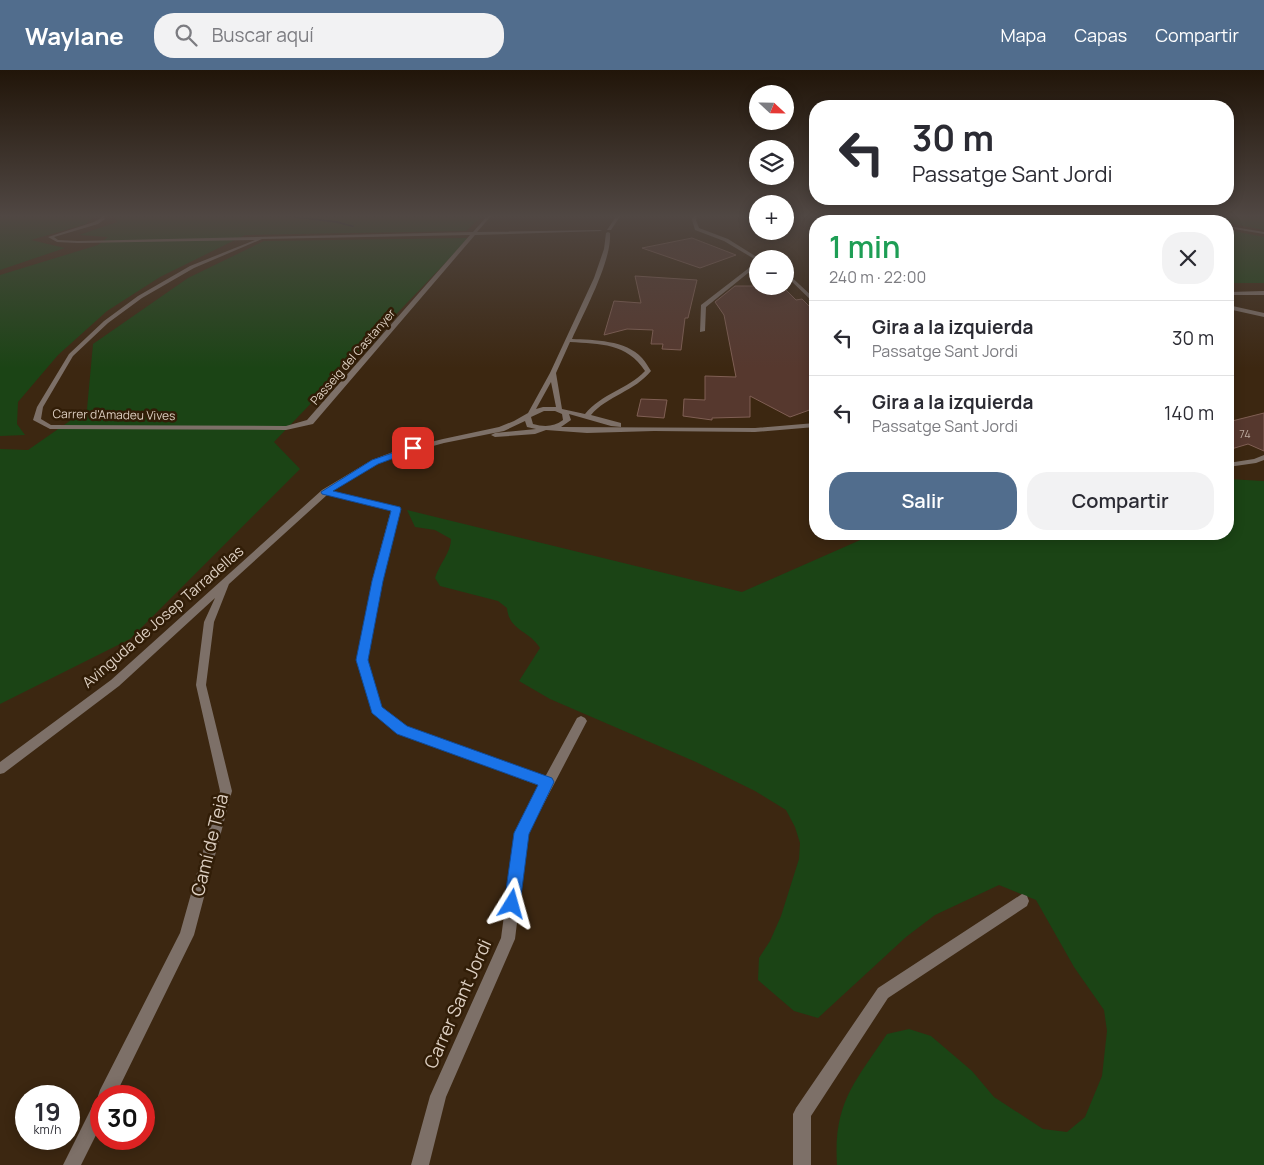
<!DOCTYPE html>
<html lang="es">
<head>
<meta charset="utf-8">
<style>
  :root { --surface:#fff; --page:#f2f2f3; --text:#2b2b33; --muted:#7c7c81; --line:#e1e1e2; --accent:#516d8d }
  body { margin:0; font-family:Manrope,sans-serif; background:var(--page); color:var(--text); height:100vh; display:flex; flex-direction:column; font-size:19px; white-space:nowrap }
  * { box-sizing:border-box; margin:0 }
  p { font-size:16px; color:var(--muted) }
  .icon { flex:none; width:28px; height:28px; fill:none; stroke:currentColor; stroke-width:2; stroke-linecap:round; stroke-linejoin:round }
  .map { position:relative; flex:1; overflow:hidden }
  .drawer { position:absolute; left:809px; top:145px; width:425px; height:325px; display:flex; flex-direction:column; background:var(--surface); border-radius:20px; box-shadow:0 2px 12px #0003 }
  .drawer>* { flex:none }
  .top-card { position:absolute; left:809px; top:30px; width:425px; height:105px; border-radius:20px; box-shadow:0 2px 12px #0003; background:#fff; color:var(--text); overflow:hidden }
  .needle { width:32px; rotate:112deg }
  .tools { position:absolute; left:749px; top:15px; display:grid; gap:10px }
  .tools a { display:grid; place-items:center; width:45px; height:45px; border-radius:50%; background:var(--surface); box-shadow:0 2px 12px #0003; font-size:25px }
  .speed { position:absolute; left:15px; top:1015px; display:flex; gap:10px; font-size:25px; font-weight:700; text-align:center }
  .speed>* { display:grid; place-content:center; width:65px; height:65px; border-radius:50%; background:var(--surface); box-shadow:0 2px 12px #0003; line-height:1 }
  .speed small { font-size:12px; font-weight:400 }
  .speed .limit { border:8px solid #d22; background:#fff; color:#111 }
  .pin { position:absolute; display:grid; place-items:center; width:42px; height:42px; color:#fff; margin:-21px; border-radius:10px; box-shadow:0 2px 8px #0006 }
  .me { position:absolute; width:55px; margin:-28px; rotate:8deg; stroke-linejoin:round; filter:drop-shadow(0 0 4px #0008) }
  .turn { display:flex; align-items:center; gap:18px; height:105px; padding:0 20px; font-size:22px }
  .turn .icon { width:65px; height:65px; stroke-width:2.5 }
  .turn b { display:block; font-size:35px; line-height:42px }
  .round { display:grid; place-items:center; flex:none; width:52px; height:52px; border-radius:20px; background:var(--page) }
  .headline { display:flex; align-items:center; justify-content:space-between; height:85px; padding:0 20px }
  h1 { font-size:30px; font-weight:600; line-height:38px; color:#1e9e55 }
  .button { display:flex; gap:10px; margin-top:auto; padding:10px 20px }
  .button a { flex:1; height:58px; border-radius:20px; background:var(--accent); color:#fff; font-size:20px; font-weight:600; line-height:58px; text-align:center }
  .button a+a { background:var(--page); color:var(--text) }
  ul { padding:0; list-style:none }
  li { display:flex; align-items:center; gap:15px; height:75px; padding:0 20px; border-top:1px solid var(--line) }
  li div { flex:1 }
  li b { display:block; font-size:19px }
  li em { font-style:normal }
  header { display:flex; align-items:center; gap:30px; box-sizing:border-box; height:70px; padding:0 25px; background:var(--accent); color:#fff }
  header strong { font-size:24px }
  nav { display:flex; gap:28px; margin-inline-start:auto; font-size:18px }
  .search { width:350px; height:45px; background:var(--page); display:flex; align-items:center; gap:12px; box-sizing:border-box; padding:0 18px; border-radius:20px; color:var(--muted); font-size:19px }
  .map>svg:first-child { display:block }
  .green { fill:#1b4415 }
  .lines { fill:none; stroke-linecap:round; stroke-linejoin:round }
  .stream { fill:#021529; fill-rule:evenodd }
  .building { fill:#56382e; stroke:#805f54 }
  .minor { fill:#7d7068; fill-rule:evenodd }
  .route { fill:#1a73e8; stroke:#114b97 }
  .labels { text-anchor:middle; stroke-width:5; stroke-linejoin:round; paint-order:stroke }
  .far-number-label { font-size:11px; fill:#bba99d }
  .far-street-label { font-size:12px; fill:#ddcfc2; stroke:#311d07 }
  .street-label { font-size:15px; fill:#ddcfc2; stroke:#311d07 }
  .near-street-label { font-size:18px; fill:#ddcfc2; stroke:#311d07 }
</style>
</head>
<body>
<header>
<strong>Waylane</strong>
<div class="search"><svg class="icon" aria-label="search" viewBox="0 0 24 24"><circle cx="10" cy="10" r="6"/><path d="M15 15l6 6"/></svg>Buscar aquí</div>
<nav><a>Mapa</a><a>Capas</a><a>Compartir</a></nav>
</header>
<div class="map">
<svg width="1264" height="1095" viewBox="0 0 1264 1095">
  <rect width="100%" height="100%" fill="#3c2711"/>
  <path class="green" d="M7,145H85L94,146L86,154L31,170L65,178L0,200V147Z
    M114,145H483L466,161L245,165L160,207L107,241L58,285L18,332L17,354L25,365L0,366V205L98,175L108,167L79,165L117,152Z
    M1112,145H1148L1182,151H1114Z
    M1177,145H1264V160L1228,153V151H1216Z
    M1228,160L1264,167V213H1228Z
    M469,168L274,372L300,399L130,569L0,634V379L28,380L87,339L93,274L188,208L264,171Z
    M1228,409L1264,411V1095H837C833,1033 855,1012 887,964L909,959L931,966L972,1001L994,1027L1043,1059L1067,1062L1085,1047L1102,1006L1107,961L1104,940L1074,897L1036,830L999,815L935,845L906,867L818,948L794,941L758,910L759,888L770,871L781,846L799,789L800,773L795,757L786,740L755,721L696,692L550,629L519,611L540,578C529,560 509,561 507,538L498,531L440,516L435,508C439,494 451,483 451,469L435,460L415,457L407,440L742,522L874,464H1228Z"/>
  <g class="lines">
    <path class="stream" d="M275,145H279L337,151L354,156L353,157L337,153Z
      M1256,145L1264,146V148L1256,146Z"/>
  </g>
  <path class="building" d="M692,168L736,185L700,198L642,178Z
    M635,206L697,210L688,248H685L681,280L662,279L663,274H651L653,260L627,259L604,265L614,231L641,233Z
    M735,216H782L796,230L802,229L815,242V338L790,347L750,326V347L712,348V350L683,346L684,329L705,330V306L736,307L724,245L715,232Z
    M641,329L667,330L664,348L637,346Z
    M1264,343V381L1248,374L1228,380V352Z"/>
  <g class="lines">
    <path class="minor" d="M101,145H105V149L98,154L54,167L58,170L78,171L473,162L488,145H492L477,162L600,160L602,161L475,165L313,354L286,360L50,359L33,350L37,337L69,284L104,251L138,226L190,196L255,170L78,173L57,172L48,167L94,152L101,148ZM470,165L307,350L286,356L51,355L41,349L43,337L73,286L108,253L142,228L194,198L262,169Z
      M617,145H621L611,160H607Z
      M693,145H697L696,150L699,158L728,169L760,189L756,190L724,171L695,160L692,150Z
      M867,145H873L857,149L855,151H851L855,147Z
      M933,145H939L970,151H962Z
      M1092,145H1096L1099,151H1095Z
      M1160,145H1167L1201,151H1193Z
      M1228,156L1264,162V164L1228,158Z
      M608,162L610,163C612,191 584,242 572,269C594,270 626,270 642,288C646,292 648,297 651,301C635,321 607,326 591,345L621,353V357L611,356L569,344L571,350L561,357L755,358L815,353V357L755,362L654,361L587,363L546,360L535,364L495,367L491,365L495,363L536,359L527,357L525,351L504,361L444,373L404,384L378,394L332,421L399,437L400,439L382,511L367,590L382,638L406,657L545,707L577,648L581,646L585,648L587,651L528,764L515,869L446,1027L429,1095H411L430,1026L501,868L515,763L540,716L398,663L373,643L357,590L372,511L391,440L327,425L229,514L214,552L206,615L232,721L194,865L115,1026H101V1055L81,1095H63L95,1031L99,1029L98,1026L100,1020L180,863L220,721L196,615L204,552L215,528L119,616L4,703L0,704V692L111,610L322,420L372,390L398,380L443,369L499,357L514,351L528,343L550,303L594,208L604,179L606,163ZM570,272C600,274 627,273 645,301C628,319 601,324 585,344L562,339L556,303ZM551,312L556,337H543L536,339ZM544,341H555L562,344L563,350C554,357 544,357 533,354L531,347Z
      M758,191V195L706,237L705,261L700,262L701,235Z
      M785,201L815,229V234L785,205Z
      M1264,221V225H1228V222Z
      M1228,235L1264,243V247L1228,239Z
      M1264,385V390L1256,393L1228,397V393L1254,389Z
      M1022,824L1027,826L1029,831L1027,836L888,928L811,1046V1095H793V1044L796,1038L878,918Z"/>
  </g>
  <linearGradient id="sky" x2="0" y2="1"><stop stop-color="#211509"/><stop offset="0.49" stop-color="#504743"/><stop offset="1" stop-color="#504743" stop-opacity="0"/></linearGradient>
  <rect width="1264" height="298" fill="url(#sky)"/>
  <path class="route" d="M413,376L416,377V380L378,394L333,421L400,437L401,439L383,511L368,590L382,637L407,656L552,708L554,712L529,764L520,834L518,839L512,842L507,839L504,834L514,763L538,715L397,664L372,643L356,590L372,511L391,441L322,424L321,422L372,390Z"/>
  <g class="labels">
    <g class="far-number-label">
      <text x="1245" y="368">74</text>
    </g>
    <g class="far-street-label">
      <text transform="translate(353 287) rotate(-49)" y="4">Passeig del Castanyer</text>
      <text transform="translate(114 345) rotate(1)" y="4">Carrer d'Amadeu Vives</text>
    </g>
    <g class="street-label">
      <text transform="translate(163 547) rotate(-41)" y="5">Avinguda de Josep Tarradellas</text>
    </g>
    <g class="near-street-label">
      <text transform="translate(210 775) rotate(-76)" y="6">Camí de Teià</text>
      <text transform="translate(458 934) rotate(-66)" y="6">Carrer Sant Jordi</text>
    </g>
  </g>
</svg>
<div class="tools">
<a><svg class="needle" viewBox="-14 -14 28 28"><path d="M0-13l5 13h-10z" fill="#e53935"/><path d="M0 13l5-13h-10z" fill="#7c7c81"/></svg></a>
<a><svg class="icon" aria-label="layers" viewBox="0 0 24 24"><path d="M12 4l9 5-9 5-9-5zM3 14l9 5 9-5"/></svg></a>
<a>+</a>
<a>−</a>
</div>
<div class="speed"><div>19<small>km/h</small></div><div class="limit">30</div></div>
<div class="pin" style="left:413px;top:378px;background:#d93025"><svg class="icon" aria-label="arrive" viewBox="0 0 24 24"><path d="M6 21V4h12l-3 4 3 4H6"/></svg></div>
<svg class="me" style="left:512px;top:834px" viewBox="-20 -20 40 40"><path d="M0-17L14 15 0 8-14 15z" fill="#1a73e8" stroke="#fff" stroke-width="4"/></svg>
<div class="top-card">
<div class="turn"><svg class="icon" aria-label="left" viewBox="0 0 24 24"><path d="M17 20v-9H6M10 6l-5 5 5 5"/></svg><div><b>30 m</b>Passatge Sant Jordi</div></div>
</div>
<section class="drawer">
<div class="headline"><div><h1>1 min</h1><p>240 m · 22:00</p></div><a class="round"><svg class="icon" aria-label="close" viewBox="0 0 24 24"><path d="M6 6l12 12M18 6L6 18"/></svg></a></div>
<ul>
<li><svg class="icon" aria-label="left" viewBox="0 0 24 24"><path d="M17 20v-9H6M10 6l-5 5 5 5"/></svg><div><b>Gira a la izquierda</b><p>Passatge Sant Jordi</p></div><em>30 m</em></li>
<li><svg class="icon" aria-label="left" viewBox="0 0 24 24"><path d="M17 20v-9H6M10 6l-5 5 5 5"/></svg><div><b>Gira a la izquierda</b><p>Passatge Sant Jordi</p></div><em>140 m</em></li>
</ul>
<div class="button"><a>Salir</a><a>Compartir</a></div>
</section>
</div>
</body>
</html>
